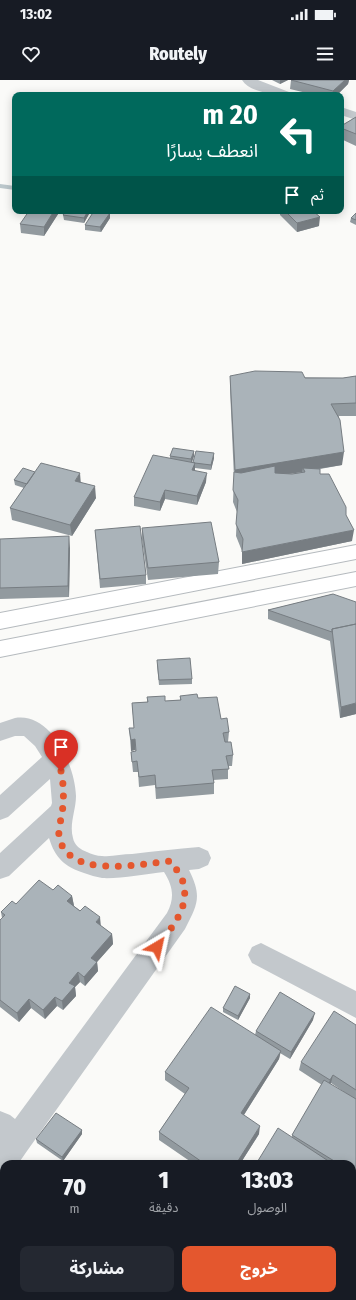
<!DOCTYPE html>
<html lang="ar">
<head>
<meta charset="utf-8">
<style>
  :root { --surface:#171b24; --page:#242831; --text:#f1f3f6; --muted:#9ea1a6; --accent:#e4572e }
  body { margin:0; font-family:"Fira Sans Condensed","Noto Sans Arabic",sans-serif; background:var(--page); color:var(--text); direction:rtl; height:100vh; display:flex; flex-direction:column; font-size:15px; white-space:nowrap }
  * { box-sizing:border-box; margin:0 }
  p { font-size:13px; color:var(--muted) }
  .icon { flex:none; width:22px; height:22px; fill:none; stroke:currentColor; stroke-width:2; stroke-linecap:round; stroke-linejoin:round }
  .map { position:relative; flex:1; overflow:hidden; direction:ltr }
  .details { position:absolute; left:0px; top:1080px; width:356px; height:140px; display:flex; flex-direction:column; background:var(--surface); border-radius:12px 12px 0 0; box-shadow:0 2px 10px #0003; direction:rtl }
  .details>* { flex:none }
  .guide { position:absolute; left:12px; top:12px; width:332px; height:122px; border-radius:8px; box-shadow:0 2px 10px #0003; direction:rtl; background:#00695c; color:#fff; overflow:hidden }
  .pin { position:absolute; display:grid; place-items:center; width:34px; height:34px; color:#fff; margin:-41px -17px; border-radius:50% 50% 50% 0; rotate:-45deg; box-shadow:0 0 4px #0007 }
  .pin .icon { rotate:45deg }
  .me { position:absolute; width:44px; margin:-22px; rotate:36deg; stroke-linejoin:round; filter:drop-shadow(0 0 3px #0008) }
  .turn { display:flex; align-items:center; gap:14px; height:84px; padding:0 20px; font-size:18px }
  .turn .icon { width:52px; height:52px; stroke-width:2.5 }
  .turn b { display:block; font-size:28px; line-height:34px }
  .then { display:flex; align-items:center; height:38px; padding:0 20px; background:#0003; gap:8px; font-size:15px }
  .eta { display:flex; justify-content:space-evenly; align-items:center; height:68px; text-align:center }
  .eta b { font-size:24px; font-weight:800; line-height:28px }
  .button { display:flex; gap:8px; margin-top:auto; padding:8px 20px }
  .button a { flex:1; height:46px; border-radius:8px; background:var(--accent); color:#fff; font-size:16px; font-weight:800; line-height:46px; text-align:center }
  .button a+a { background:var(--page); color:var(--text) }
  .status { display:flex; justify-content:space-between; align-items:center; height:28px; padding:0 20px; background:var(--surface); direction:ltr }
  .status svg { height:11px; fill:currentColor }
  header { display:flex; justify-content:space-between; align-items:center; height:52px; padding:0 20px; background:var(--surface); font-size:18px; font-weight:800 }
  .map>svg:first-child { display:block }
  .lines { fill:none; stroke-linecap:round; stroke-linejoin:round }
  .stream { fill:#bbc7cb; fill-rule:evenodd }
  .major-casing { stroke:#b5babe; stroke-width:2 }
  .minor { fill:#c3c8cc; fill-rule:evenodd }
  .major { fill:#fff; fill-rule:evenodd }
  .wall { fill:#929a9f; fill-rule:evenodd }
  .shaded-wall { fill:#777d82 }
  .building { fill:#aab3b9; stroke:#777d82 }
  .route { stroke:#e4572e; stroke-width:7; stroke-dasharray:0 12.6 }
</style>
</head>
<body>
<div class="status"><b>13:02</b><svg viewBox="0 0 49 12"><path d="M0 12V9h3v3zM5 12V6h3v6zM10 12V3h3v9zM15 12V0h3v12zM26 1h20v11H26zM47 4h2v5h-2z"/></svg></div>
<header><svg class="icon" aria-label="menu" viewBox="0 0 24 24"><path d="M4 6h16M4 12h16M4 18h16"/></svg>Routely<svg class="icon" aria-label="heart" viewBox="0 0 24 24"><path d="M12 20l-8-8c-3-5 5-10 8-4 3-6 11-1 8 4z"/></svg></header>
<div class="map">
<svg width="356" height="1220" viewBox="0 0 356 1220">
  <rect width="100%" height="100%" fill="#fafaf8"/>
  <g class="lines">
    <path class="stream" d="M0,104L15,106V110L0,108Z"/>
    <g class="major-casing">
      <path id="major" d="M356,465V479L0,549V533Z
        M356,492V506L0,577V561Z"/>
    </g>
    <path class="minor" d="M242,0H258L289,12L291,15C276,15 250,13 242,0Z
      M341,27L356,32V40L341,35Z
      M15,638C51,632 75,685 76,716C76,730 69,744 73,758C74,765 81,770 87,772C91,774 97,776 102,776C112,777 122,774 132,774C154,771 177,769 199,767L208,771L211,778L208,785L199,789L189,790C202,816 198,824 185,849L27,1071L18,1084H4V1097L0,1099V1031L10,1035L15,1039L167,833C175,818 173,806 164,792C146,794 119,799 102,798C96,797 90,795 84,793C65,787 55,778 49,758L9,796L0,799V773L51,726L52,723L50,699L8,737L0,740V715L42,677L35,666L24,656H15L0,661V643Z
      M261,863L356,911V938L252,883L248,875L252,867Z
      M0,1201L4,1203V1216H17L19,1220H0Z"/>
    <use href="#major" class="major"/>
  </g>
  <path class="wall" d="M272,0H288L280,4Z
    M291,0H349L348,4L337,15H315L290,9Z
    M356,37V66L341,59V46Z
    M60,131L44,156L21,153L20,144Z
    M66,131H89V134L84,143L64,140L63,135Z
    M280,131H313L319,146L297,152L280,135Z
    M110,133V138L101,152L85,150V145Z
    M356,133V145L350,142L351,138Z
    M356,294V336H339L342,385L320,389V394L346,435L352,461L242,484V471L236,456L237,432L233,422L234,398L230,309V296L343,298L356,296ZM302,392L292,394H288Z
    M170,376H194L192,382L214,378L211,390L195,388V391L206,402L197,425L165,419L160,431L134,426V417L170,378Z
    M35,392L81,402L96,418L72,456L12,440L10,428L24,408L15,405L14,400Z
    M142,448L219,482L218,494L148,500L142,460Z
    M95,450L146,495V504L100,508Z
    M0,459L70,468L69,517L0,519Z
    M333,514L356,634L340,638L330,561L268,539V530Z
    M157,585L192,599V604L159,605Z
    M180,616L198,618L221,639L229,652L228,662L233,675L232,686H228V699L213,700L214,703V714L156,719L155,705L139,707L138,692H133L131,672L136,671L135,670L131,671L130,659L129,648H134L132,623L147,622V617L165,621L180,620Z
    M53,810L72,816L74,826L112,854L113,864L97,882L98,891L85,906L80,902L75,907L76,916L63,930L57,926L45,939L31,928L19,942L0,927V840L2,838L1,832Z
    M250,914V918L238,940L223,932V928Z
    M313,940L290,979L280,973L279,979L244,1035L259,1054L240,1084H194L159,1060V1052L185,1014L165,1000V992L255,955L256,951Z
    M356,945V1102L352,1099V1084H256L292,1057V1055L322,1005L299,990L301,982ZM331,1003L353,1018L330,1004Z
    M82,1050V1054L63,1081L37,1063L36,1059Z"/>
  <path class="shaded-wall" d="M280,0H288L280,4Z
    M345,0H349L348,4L337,15H332L333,11Z
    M54,131H60L44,156V147Z
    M88,131H89V134L84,143V138Z
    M110,133V138L101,152L100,147Z
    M320,137L319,146L297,152V143Z
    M194,371V376L191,384V379Z
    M344,372L342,385L304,391L303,388L302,392L234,402L235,390Z
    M214,373V378L211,390V385Z
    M195,383V392L192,390Z
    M80,393L81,405L75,401Z
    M207,393L206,402L197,425V416Z
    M95,406L96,418L72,456L70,445Z
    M165,410V419L160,431V422Z
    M354,450L352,461L242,484V472Z
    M69,456L70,468L69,517L68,506Z
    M356,623V634L340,638L341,627Z
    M135,659V670L131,671V660Z
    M72,816L74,826L68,831L67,821Z
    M100,837L101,847L96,842Z
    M112,854L113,864L97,882L98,891L85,906L84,897L91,878Z
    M78,892L80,902L75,907L76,916L63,930L62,921L69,903Z
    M250,914V918L238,940V936Z
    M55,917L57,926L45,939L43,930Z
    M29,919L31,928L19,942L17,933Z
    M315,933L313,940L290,979L291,972Z
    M281,971L279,979L240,1041L241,1033Z
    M333,995L331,1003L327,1008L330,1000Z
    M260,1046L259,1054L240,1084H236Z
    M82,1050V1054L63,1081L62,1077Z
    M226,1216H230L227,1220H223Z"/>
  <path class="building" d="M291,0H345L333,11Z
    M356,37V54L341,48V46Z
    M29,131H54L44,147L20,144Z
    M66,131H88L84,138L63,135Z
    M94,131L110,133L100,147L85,145Z
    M285,131H313L320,137L297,143Z
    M356,133V140L351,138Z
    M255,291L302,292L305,298H343L356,296V323L331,324L340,340L344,372L235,390L230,296Z
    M173,368L194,371L191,379L170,376Z
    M196,371L214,373L211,385L195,383L193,382Z
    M153,375L195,383L192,390L207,393L197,416L165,410L160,422L134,417Z
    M41,383L80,393L75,401L95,406L70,445L10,428Z
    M275,386V393L292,394L305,392L303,388L320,389V394H329L346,427V435L354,450L242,472L243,459L236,444L238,420L233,410L234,392L241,393Z
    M23,388L35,392L27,404L14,400Z
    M211,442L219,482L148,488L142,448Z
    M140,446L146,495L100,499L95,450Z
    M69,456L68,506L0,508V459Z
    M333,514L356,522V544L332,549V552L268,530Z
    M356,544V623L341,627L332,549Z
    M190,578L192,599L159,600L157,580Z
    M197,614L198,618L217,617L221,639L227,638L229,652L223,653L225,662H231L233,675L226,676L229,689L212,690L214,703L156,708L155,695L139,697L137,681L132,682L131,672L136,671L135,659L131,660L129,648H134L132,623L148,622L147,617L165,616V621L181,620L180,616Z
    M39,800L53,810L58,805L72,816L67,821L80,831L85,826L100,837L96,842L112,854L91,878L97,882L84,897L78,892L69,903L75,906L62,921L55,917L43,930L29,919L17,933L0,920V840L5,835L1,832L12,821L16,824Z
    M235,906L250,914L238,936L223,928Z
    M280,912L315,933L291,972L256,951Z
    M211,927L281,971L241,1033L260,1046L236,1084H205L159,1052L189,1008L165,992Z
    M334,931L356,945V1010L333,995L330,1000L301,982Z
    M324,1000L356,1019V1095L352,1092V1084H339L292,1055Z
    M56,1033L82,1050L62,1077L36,1059Z
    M278,1048L333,1084H256Z
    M131,1216H226L223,1220H128Z
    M240,1216H258L263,1220H238Z"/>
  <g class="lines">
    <path class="route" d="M61,691C64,706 64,719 62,734C61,740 58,749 59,755C65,800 140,784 170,781C174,787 180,793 182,799C192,826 172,847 157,867"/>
  </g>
</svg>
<div class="pin" style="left:61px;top:691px;background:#d93025"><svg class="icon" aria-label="arrive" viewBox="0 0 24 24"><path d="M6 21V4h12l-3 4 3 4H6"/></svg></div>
<svg class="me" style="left:157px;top:867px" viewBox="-20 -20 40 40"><path d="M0-17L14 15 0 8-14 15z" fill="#e4572e" stroke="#fff" stroke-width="4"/></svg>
<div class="guide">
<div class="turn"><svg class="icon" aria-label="left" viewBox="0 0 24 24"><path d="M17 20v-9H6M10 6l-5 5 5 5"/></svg><div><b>20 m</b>انعطف يسارًا</div></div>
<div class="then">ثم<svg class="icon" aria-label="arrive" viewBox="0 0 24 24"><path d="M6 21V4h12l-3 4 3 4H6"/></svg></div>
</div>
<section class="details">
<div class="eta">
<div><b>13:03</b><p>الوصول</p></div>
<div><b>1</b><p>دقيقة</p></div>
<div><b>70</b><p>m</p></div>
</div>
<div class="button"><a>خروج</a><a>مشاركة</a></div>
</section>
</div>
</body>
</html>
